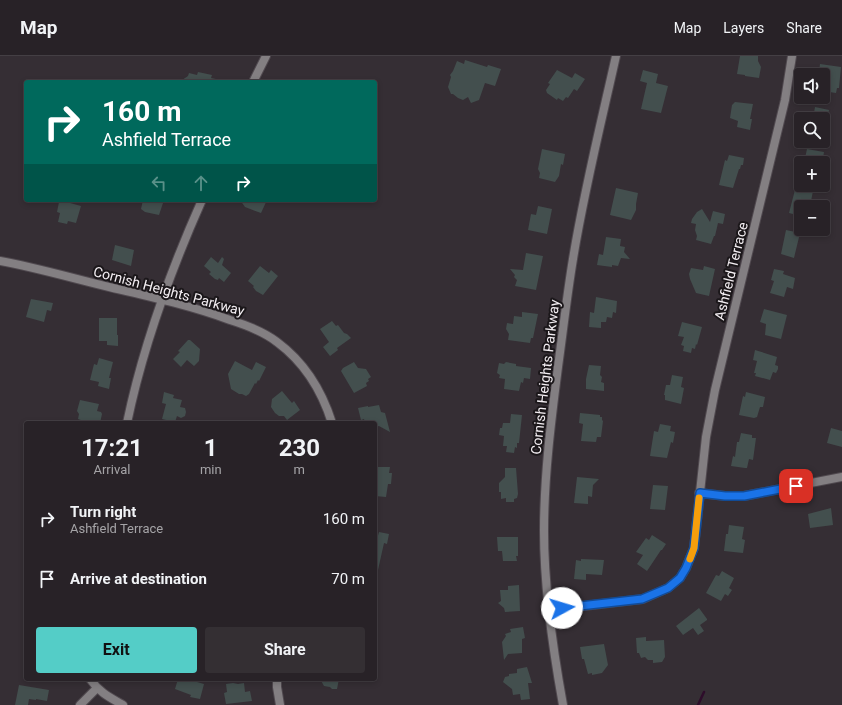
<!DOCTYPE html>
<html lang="en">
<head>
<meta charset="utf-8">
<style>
  :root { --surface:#282227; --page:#342f33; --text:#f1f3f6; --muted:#a5a4a7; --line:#443f44; --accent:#54cdc7 }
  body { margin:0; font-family:Roboto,sans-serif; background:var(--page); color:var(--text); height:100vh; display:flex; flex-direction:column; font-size:15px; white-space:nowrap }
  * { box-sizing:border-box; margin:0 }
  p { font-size:13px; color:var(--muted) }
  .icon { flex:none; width:22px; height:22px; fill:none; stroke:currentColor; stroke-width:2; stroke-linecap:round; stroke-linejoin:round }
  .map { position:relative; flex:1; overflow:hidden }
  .side { position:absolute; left:24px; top:365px; width:353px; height:260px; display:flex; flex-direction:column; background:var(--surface); border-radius:4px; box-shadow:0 2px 6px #0003,0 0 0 1px var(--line) }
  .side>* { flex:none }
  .hud { position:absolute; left:24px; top:24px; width:353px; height:122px; border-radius:4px; box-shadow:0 2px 6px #0003,0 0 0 1px var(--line); background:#00695c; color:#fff; overflow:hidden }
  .fabs { position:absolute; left:794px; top:12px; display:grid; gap:8px }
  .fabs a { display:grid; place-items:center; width:36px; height:36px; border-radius:4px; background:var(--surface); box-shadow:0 2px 6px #0003,0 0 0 1px var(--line); font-size:20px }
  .pin { position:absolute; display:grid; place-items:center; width:34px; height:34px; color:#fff; margin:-17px; border-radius:8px; box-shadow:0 2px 6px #0006 }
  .me { position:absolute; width:44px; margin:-22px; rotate:84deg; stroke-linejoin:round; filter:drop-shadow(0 0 3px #0008) }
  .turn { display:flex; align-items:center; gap:14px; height:84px; padding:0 12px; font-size:18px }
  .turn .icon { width:52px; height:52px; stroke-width:2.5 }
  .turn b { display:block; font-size:28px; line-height:34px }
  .lanes { display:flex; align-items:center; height:38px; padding:0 12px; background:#0003; justify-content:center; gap:20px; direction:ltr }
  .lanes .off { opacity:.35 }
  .eta { display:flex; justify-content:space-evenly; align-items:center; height:68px; text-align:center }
  .eta b { font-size:24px; font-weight:700; line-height:28px }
  .button { display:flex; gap:8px; margin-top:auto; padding:8px 12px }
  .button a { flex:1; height:46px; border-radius:4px; background:var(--accent); color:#111; font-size:16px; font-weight:700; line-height:46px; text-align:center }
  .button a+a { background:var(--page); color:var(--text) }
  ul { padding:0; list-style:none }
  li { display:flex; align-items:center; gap:12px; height:60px; padding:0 12px }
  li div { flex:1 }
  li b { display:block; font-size:15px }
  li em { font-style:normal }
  header { display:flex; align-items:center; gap:24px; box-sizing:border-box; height:56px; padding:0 20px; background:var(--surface); border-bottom:1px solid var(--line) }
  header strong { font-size:19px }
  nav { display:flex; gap:22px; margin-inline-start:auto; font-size:14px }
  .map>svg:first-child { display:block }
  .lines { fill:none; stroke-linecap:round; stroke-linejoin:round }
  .stream { stroke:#2e0d2b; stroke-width:2.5 }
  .building { fill:#434f4e }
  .minor-casing { stroke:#50494f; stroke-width:10 }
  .minor { stroke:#837f82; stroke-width:8 }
  .route-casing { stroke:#114b97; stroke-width:10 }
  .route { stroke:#1a73e8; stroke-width:7 }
  .slow { stroke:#f59e0b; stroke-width:7 }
  .labels { text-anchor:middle; stroke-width:4; stroke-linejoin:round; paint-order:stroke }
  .street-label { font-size:14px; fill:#f3eef2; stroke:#1b171a }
</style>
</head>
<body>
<header>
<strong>Map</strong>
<nav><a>Map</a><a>Layers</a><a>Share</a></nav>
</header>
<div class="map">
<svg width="842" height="649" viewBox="0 0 842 649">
  <rect width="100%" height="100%" fill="#352e34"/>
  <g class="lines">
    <path class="stream" d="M698,649L704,636"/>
  </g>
  <path class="building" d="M740,0H758V5L761,11L759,22L745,20V19L737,18Z
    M465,4L487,11L488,9L501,13L495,30L485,27L479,44L471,47L468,41L463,44L458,42L453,38H451L448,31L451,21L450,19L453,15L457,5L464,8Z
    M820,8L841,11L839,32H837L836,37L823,35V19H820L821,17L819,16Z
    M557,14L572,22L575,17L585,23L577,35L574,33L568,42L566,41L563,45L558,42L557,44L547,37L546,34L550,28L548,27Z
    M643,14L658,18L656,27L668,30L661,57L641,53L647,27L640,25Z
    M198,16L212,19L211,22L216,23V26H179L188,20L189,17L197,19Z
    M735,46L753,48L750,63H752L750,74L737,71L738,65L730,62L732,49Z
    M815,51L829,54L827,63H813Z
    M542,93L565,98L563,109L561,108L559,120L555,126L539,122L540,117L538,113Z
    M807,93L824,96L822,107H804Z
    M729,99L744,102L743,109H741L740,113H739L733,132L719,129L725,104L727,105Z
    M796,130L813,135L811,145L824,148L823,151H801V160L789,157Z
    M616,132L638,137L636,148V154L631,164L610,159Z
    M143,144H164L159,159L145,156L141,153Z
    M240,144H267L261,157L245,151Z
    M63,145L81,150L76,167L68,165L67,168L58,166L60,157L57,156L59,146L62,147Z
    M538,150L552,153L547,178L528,174L531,158L536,159Z
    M702,153L710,166L713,155L725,158L723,168L718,167L715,180H714L711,188L696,184L697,180L695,174L696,168L691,167L692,163L697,156Z
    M786,174L800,177L794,202L781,198Z
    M606,181L621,183L620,190L625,191L624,196L630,203L621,202L618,210L612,209V211L597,209L599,198L603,199Z
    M115,189L134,194L131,210L112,204Z
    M526,197L543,200L536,234L515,230L517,224L514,221L515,219L510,213L523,214Z
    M211,201L218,207L222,201L224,203L222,209L231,217L224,226L219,222L218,224L215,223L209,218L211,216L204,210Z
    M260,210L269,217L271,214L278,220L263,239L256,235L253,231L254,230L248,225Z
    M704,210L715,213L709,240L696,237L690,223L689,218L691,212L703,214Z
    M774,213L784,215L783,218L795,222L793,233L787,231L784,241L770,237L774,225L771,224Z
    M596,241L617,245L616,257L613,256L612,262L607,261L606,266H601V272L589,271L590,256L594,257Z
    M31,243L53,247L51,255L47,254L44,266L26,261Z
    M764,253L787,259L781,283L765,279L766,268L760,266Z
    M522,256L538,258L533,282H531L530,287L508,284L509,278L506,273L507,267L513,268L514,260L522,261Z
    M99,262H117V279H118V290L107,289V285H99Z
    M332,265L336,270L338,269L344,277L347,278L351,282L337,292L338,294L330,300L323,291L329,286L320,273Z
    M682,266L702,271L697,289L696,288L695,293L692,292L691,297L683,295L684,290L681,289L684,281L678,280Z
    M188,284H190L200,293L199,305L194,310L187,304L181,311L173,303L180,296L178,295Z
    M755,294L777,301L775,309L778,310V313L776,317L773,316L770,324L755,320L756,317H754L757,305L753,304Z
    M99,302L113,306L109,322H111L109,333L98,330L99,326L90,324L94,308L97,309Z
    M235,305L252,314L256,306L266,311L259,325L258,324L256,328L255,327L249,338L246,340L242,338H239L231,333L228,318Z
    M354,306L358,312L366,313L371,321L368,323L369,325L366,327L367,330L354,337L341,315L343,312Z
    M506,306L516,308V310L531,312L530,323L524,322L523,327L521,326L519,335L504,333L505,323L499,322L500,319L497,317L499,307L504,308Z
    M589,309L601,310L600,319L602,321L601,326L604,327V335L586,333V323Z
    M672,319L683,321L681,331L684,332L681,348L665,344V339H664L666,329H670Z
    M282,335L292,347L294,345L300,354L287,364L284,360H279L275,357L271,351L272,343Z
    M164,336L174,339L173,342L182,344L180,351L185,352L186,356L185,360L181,362L177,360L175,366L162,363L166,348L162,347Z
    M746,336L765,341L763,351H760L757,361L754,362L739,359L743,340L745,341Z
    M80,344L99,348L97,355L101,356L102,358L100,367H89L78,363L79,358L77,355Z
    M379,349L381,356L385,357L390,376L379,370L375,371V367H365L364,363L361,364L358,352L368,350V351Z
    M580,357L600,359V361H602V364L603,365L601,381H597L596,386L581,385L583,368L579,367Z
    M511,358L522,359L519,387H517V392L515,391L514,397L506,396L507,390H503L504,380L499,379L500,372H502L503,367H510Z
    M660,368L671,370L670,375L675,376L673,387L671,386L667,402L650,400L654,375L658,376Z
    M831,372L842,375V391L827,387Z
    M741,377L752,379V382H756L753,404L749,403L747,412H745L731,410L733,400L735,401L737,386H739Z
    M376,411H390L389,417H392L391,428H388L386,441L375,440Z
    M505,412H516L518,438L517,442L514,443V446H506V442L501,443V436H499V427L505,421Z
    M577,421L599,423L593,429L592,441L588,440V448L574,447Z
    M653,429L668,430L665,454L650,453Z
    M831,452L833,469L810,472L808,458Z
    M729,469L744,471L742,483L745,484L743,497L724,495L726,478H728Z
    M379,476L389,478L387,488L384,487L378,514L375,513V487H376Z
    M652,479L666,488L662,494H661L647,515L637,508L643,499L636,496L646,482L649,484Z
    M497,481H518V500H516L517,505H503L502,495H498Z
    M581,503L604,504L602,519L586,518V524L574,523L576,504L581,505Z
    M722,515L734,522L729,532L732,534L728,540L725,538L721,545L706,537L716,519L719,520Z
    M519,529L520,555L505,556L504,552L498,547L501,545L500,534H508V530Z
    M699,552L707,563V564L700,569L704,575L698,579L693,572L683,579L676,570Z
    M523,571L525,582L522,583V597L508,598L504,604L502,586L506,580L505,578L511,576L510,573Z
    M646,581V585L664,584L665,601L662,606L653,607V604H648L645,601L641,602L639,597H637L636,582Z
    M604,588L608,609L602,617L592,619V617L588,618L584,603H582L580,591Z
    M527,611L532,627H528L530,643L521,644L520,638L513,639L512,633L503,626L505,621L509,620V618L517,617V613Z
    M178,623H198L197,626L204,628L200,643L190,641L191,639L175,633Z
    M320,623H339L337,633H332L330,631L324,630Z
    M233,627L238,628L244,627L245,636L250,635L252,645L226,648L224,637L227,636L226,628Z
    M19,629L49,634L47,645L36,643V644L29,643L28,649H15Z"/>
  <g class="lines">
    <g class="minor-casing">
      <path id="minor" d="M253,26L266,0
        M0,205C38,212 75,223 113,232C152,241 192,250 230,264C246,269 263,275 277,286C304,306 322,335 332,367
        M127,367C143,290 170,216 202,144
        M699,437L725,440H744L842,421
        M550,554L643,543L668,532L680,522L686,512L694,492L706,381L715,334L785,44L792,0
        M90,623C99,636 109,641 123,649
        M277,623V631L280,649
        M80,649L97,632
        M563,649C553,594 544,532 544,475C544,421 551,365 558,311C563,275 567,239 573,203C584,135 601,67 616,0"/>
    </g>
    <use href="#minor" class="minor"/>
  </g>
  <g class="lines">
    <g class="route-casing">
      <path id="route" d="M562,552L642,543L668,532L680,522L686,512L694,492L700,437L725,440H744L796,430"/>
    </g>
    <use href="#route" class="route"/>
    <path class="slow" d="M690,503L694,492L699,442"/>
  </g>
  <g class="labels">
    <g class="street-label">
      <text transform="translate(731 215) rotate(-76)" y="5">Ashfield Terrace</text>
      <text transform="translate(169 235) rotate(15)" y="5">Cornish Heights Parkway</text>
      <text transform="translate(545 321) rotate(-83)" y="5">Cornish Heights Parkway</text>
    </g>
  </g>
</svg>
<div class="fabs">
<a><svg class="icon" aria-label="sound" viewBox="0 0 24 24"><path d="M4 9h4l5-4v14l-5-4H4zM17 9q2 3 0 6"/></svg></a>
<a><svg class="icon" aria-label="search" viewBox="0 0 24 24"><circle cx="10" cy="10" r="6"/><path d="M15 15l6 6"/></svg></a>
<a>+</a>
<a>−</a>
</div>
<div class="pin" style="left:796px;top:430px;background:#d93025"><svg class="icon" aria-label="arrive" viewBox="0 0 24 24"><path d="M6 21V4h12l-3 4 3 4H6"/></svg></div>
<svg class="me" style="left:562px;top:552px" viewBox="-20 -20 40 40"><circle r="19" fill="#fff"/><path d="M0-13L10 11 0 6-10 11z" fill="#1a73e8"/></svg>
<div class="hud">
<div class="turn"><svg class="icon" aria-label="right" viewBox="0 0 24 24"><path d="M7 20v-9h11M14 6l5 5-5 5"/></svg><div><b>160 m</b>Ashfield Terrace</div></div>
<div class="lanes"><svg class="icon off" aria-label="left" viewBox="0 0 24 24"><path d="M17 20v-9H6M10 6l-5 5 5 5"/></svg><svg class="icon off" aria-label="ahead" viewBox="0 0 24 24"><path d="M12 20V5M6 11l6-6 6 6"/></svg><svg class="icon" aria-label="right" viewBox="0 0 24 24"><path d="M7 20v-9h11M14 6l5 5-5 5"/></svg></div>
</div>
<section class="side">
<div class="eta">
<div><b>17:21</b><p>Arrival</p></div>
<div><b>1</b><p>min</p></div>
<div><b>230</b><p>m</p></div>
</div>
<ul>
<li><svg class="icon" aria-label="right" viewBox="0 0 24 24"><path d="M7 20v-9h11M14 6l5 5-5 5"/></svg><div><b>Turn right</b><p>Ashfield Terrace</p></div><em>160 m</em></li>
<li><svg class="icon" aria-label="arrive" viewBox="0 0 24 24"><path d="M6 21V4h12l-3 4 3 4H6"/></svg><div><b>Arrive at destination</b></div><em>70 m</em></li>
</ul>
<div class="button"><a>Exit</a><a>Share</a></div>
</section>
</div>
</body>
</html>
